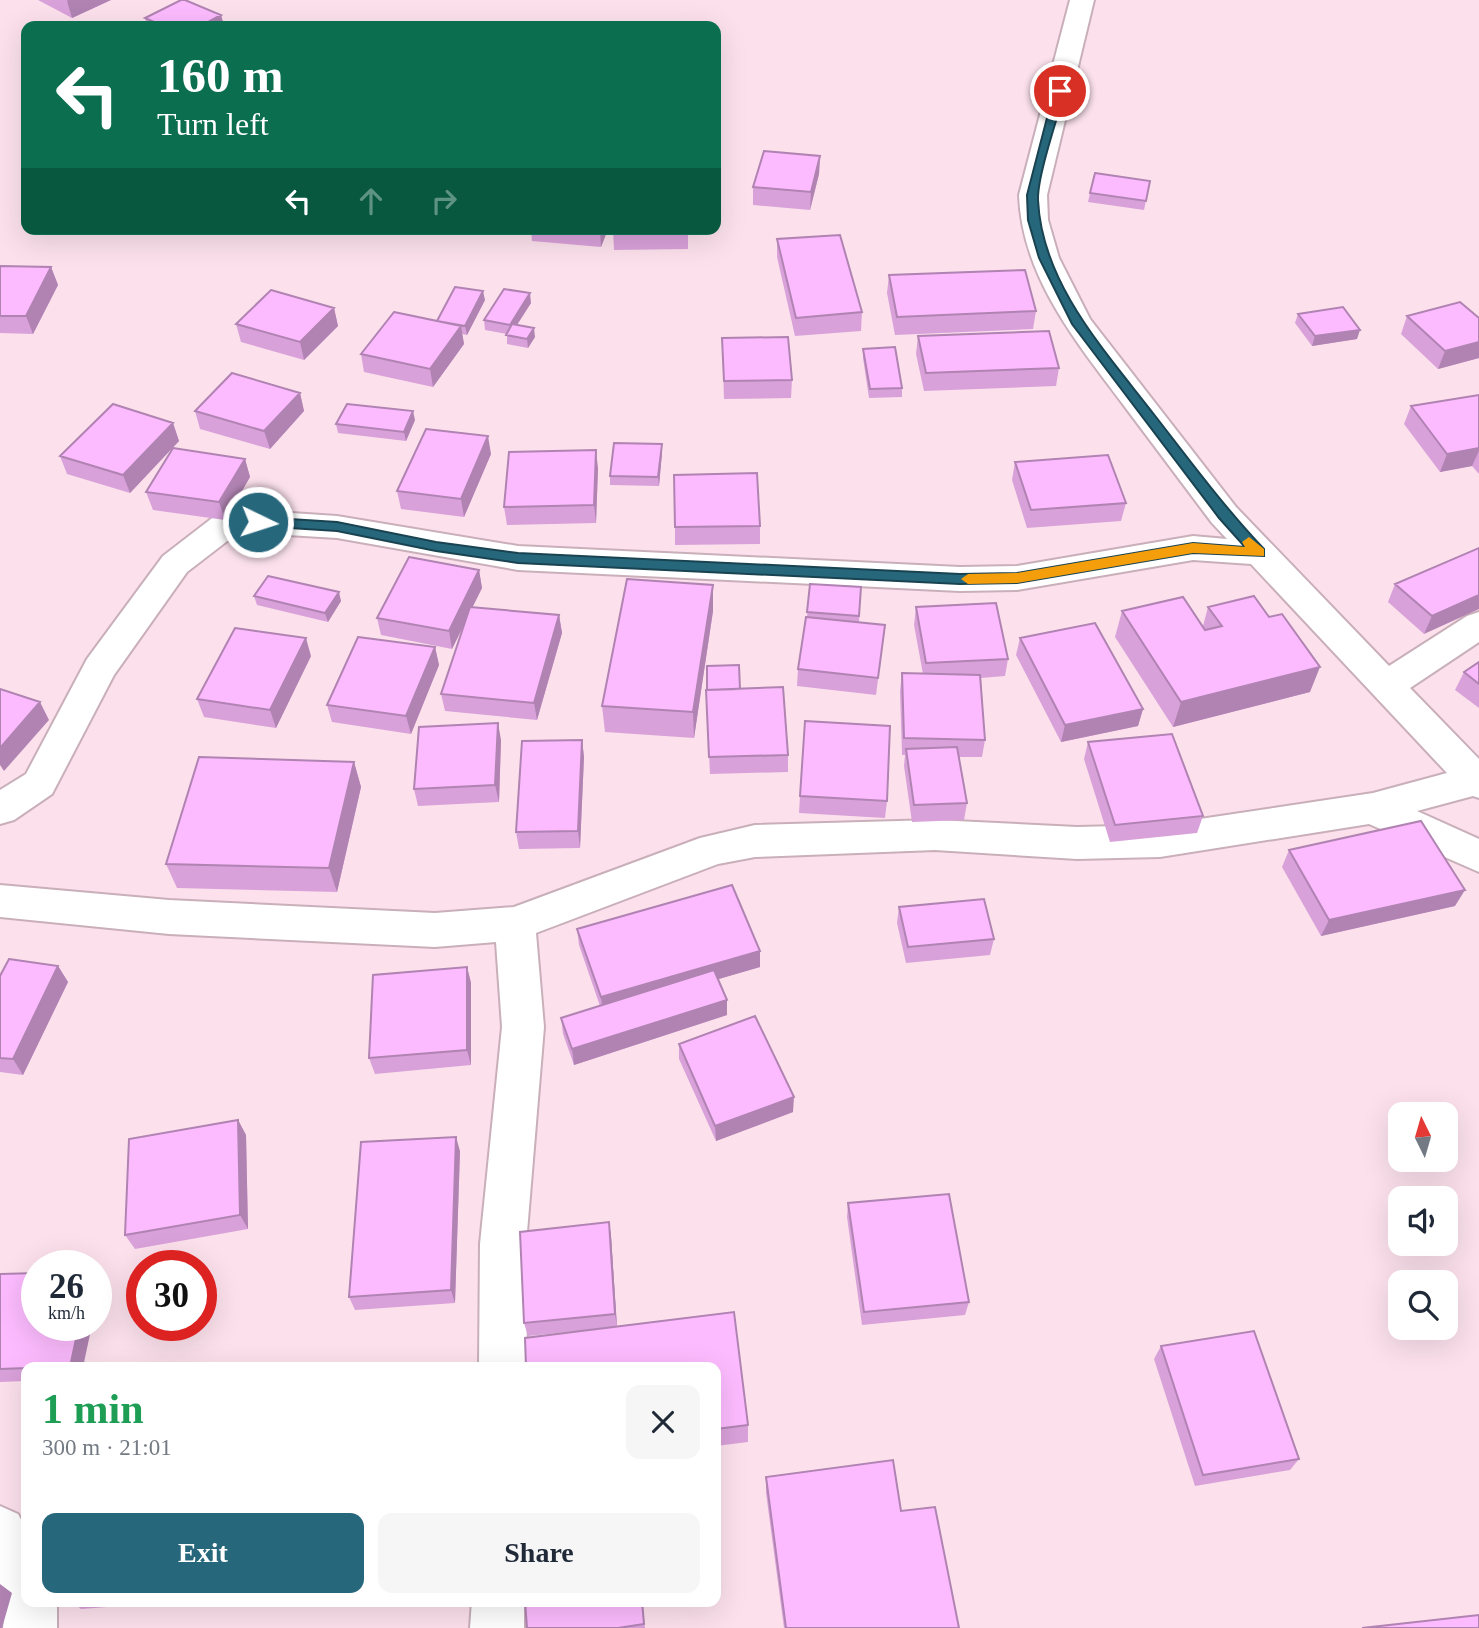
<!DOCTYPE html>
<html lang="en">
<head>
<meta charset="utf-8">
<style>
  :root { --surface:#fff; --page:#f6f6f7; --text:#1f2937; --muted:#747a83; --accent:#27677c }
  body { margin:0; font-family:Georgia,serif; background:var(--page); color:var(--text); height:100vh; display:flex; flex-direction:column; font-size:26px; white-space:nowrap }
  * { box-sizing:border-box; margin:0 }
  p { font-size:23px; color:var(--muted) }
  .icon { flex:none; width:38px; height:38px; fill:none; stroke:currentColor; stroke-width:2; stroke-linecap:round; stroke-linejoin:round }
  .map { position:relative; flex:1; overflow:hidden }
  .drawer { position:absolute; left:21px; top:1362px; width:700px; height:245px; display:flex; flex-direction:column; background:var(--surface); border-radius:14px; box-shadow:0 7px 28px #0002 }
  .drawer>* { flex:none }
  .guide { position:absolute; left:21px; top:21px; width:700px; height:214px; border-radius:14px; box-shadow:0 7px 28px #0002; background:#0b6e4f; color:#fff; overflow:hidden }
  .needle { width:46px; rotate:355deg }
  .buttons { position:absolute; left:1388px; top:1102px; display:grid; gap:14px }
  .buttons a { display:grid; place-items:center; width:70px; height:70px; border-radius:14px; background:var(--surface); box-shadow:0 7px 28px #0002; font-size:35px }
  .speed { position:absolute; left:21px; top:1250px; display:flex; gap:14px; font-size:35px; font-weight:700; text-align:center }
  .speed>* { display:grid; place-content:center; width:91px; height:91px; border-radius:50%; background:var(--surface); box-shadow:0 7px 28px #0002; line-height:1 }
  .speed small { font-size:18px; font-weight:400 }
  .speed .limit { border:10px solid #d22; background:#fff; color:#111 }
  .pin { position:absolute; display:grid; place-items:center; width:60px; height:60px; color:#fff; margin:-30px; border:4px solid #fff; border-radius:50%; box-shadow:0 2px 7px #0007 }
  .me { position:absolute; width:77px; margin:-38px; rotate:94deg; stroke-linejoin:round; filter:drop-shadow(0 0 5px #0008) }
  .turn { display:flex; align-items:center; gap:24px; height:147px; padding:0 21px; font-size:32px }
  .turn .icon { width:91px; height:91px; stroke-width:2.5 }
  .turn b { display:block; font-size:49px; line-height:60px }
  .lanes { display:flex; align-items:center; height:66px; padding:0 21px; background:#0003; justify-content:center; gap:35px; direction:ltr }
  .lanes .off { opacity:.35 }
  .round { display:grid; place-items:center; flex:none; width:74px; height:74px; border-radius:14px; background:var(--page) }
  .summary { display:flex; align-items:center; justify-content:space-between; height:119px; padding:0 21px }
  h1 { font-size:42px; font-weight:700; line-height:52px; color:#1e9e55 }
  .cta { display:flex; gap:14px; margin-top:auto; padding:14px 21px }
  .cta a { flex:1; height:80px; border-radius:14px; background:var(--accent); color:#fff; font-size:28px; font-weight:700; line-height:80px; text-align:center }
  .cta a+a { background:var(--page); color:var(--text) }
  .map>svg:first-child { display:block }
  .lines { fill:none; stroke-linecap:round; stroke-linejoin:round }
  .minor-casing { stroke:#c9afb9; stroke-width:4 }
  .minor { fill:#fff; fill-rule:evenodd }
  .wall { fill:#d9a1da }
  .shaded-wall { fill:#b083b2 }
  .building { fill:#fcbbfe; stroke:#b083b2; stroke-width:2 }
  .route { fill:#27677c; stroke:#194351; stroke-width:2 }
  .slow { fill:#f59e0b }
</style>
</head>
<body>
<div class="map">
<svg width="1479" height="1628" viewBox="0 0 1479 1628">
  <rect width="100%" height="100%" fill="#fce1ec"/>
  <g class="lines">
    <g class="minor-casing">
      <path id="minor" d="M1070,0H1094L1047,195L1048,220L1059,258L1090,319L1236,507L1389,666L1467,616L1479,612V642L1410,688L1479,759V798L1473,796L1417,811L1479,839V872L1369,824L1160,857L1077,859L935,850L755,857L718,864L536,933L544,1027L526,1244L527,1367H479L480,1244L502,1027L496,942L435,947L169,934L0,917V885L169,900L435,913L514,907L700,838L755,825L935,820L1077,827L1160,825L1373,793L1447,773L1251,564L1193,560L1017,590L960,591L518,570L337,538L239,532L187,572L114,675L52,794L14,820L0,824V790L26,774L87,659L163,556L220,512L232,509L337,516L518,546L960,567L1017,566L1193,536L1227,539L1212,523C1182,483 1152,443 1122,403C1075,340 1022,276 1019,195Z
        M0,1506L18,1514L26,1529V1601H57V1628H3L6,1597L0,1585Z
        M472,1601H524V1628H470Z"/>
    </g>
    <use href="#minor" class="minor"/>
  </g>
  <path class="wall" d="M38,0H111L72,18Z
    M221,15L224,26H147L145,18Z
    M820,156L819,174L810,210L753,205V187Z
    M1150,181L1144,210L1088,202L1090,193Z
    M531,229H608L601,247L532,241Z
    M613,229H688V249L614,250Z
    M777,239L862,312L861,331L795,336L777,257Z
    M0,266L51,267L58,285L33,334L0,333Z
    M889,275L1036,311L1033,329L895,335L887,293Z
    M485,300L467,335L462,334L464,344L433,387L364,372L361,354Z
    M531,303L517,325L535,337L528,348L507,344V334L485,330L484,320Z
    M334,308L338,326L304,360L241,342L236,324Z
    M1298,314L1357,339L1312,346L1295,323Z
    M1407,316L1479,318V358L1438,369L1401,334Z
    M918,336L1059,368L1056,386L924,391L916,354Z
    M722,338L792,380L791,398L724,399Z
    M863,349L902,388V397L869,398L863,358Z
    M300,393L304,411L270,449L200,429L195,411Z
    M1479,395V474L1472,466L1440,472L1404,424L1411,406Z
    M415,420L406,441L338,433L336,424Z
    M173,423L179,441L130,493L67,474L60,456Z
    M662,444V453L659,486L610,485V476Z
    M491,454L464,517L401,509L397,491Z
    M245,459L250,477L225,520L153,510L146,492Z
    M1015,462L1126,503L1121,521L1027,528L1012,480Z
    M598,468L596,523L507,525L504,507Z
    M760,526V544L675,545V527Z
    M1479,548L1424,634L1388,602L1395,584Z
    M479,570L482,588L472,607L559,615L562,633L537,720L445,711L441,694L466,621L452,649L381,635L377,618Z
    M810,584L861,587L859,622L885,625L876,695L797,686L798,669L807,617Z
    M254,596L341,601L328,622L257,605Z
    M916,607L1008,659L1005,676L981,678L985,740L982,757H959L967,803L964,820L912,822L904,766L905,755H902L900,691L902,673L923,674L914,625Z
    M1208,607L1310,692L1173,727L1115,637L1122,611L1203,626Z
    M713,611L694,738L605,732L602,706Z
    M1020,638L1143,709L1138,726L1061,742L1016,655Z
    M435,647L439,665L411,734L332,722L327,705Z
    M311,656L276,728L204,717L197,699Z
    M1479,662V708L1455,690L1464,672Z
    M740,689L788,755V772L710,774L706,690Z
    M501,740L499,802L418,806L414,789Z
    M582,740L584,757L580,848L519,849L516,832Z
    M1088,742L1203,816L1197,833L1110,842L1084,759Z
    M354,762L361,787L337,892L177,888L166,864Z
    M800,796L887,801L885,818L799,813Z
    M1289,850L1455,906L1321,936L1282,867Z
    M899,907L994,939L990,955L906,963L897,923Z
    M577,929L760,967L718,979L727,1000V1015L574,1065L563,1034L561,1018L600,1006L579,945Z
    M58,966L68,982L23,1075L0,1072V976Z
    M467,967L471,983V1065L375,1074L369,1058Z
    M679,1044L793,1112L716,1141L679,1059Z
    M238,1120L246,1135L248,1229L135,1249L125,1235Z
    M460,1151L455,1303L355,1310L349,1297Z
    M848,1203L969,1302L965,1315L862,1325L847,1217Z
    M609,1222L611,1236L617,1326L734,1312L748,1425V1442L716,1446V1367H526L525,1338L597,1329L528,1336L524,1323L520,1232Z
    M0,1274L26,1367V1381L0,1382Z
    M1161,1346L1299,1459L1290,1470L1195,1486L1154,1359Z
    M766,1477L901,1511L959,1628H784L766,1493Z
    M75,1601H145V1604L81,1609L75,1604Z
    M525,1601H642L645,1628H527Z"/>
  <path class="shaded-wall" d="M68,0H111L72,18L67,1Z
    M221,15L224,26H201Z
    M820,156L819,174L810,210L811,192Z
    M600,229H608L601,247Z
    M51,267L58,285L33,334L26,316Z
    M483,291L485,300L467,335L465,326Z
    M530,293L531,303L511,334L510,325Z
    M334,308L338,326L304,360L300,342Z
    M461,326L464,344L433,387L430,369Z
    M534,328L535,337L528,348L527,339Z
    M1360,330L1357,339L1312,346L1315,336Z
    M1479,342V358L1438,369L1445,351Z
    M300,393L304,411L270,449L264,431Z
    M413,411L415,420L406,441L404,432Z
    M173,423L179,441L130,493L123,475Z
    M488,436L491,454L464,517L461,499Z
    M662,444V453L659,486L658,477Z
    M1479,448V451L1472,466L1440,472L1447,454Z
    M596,450L598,468L596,523L594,505Z
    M245,459L250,477L225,520L219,502Z
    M479,570L482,588L452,649L449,631Z
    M713,585V611L694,738L693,712Z
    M339,592L341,601L328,622L325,613Z
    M1479,595V609L1424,634L1432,616Z
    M559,615L562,633L537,720L534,703Z
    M306,638L311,656L276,728L270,710Z
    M435,647L439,665L411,734L406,716Z
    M1320,667L1310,692L1173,727L1181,702Z
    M40,702L49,720L4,771L0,765V748Z
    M1143,709L1138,726L1061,742L1065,725Z
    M498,723L501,740L499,802L495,785Z
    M582,740L584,757L580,848L578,831Z
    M354,762L361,787L337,892L329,868Z
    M1465,890L1455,906L1321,936L1329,920Z
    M760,951V967L603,1013L601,997Z
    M58,966L68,982L23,1075L13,1059Z
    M467,967L471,983V1065L467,1050Z
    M727,1000V1015L574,1065L572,1049Z
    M794,1097L793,1112L716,1141L715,1126Z
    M238,1120L246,1135L248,1229L240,1215Z
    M456,1137L460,1151L455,1303L451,1290Z
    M609,1222L611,1236L617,1327L615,1314Z
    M96,1279L101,1285L96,1306Z
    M79,1325H92L83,1367H70Z
    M0,1584L12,1593L2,1628H0Z"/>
  <path class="building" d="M181,0H185L221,15L201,26H163L145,18Z
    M764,151L820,156L811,192L753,187Z
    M1095,173L1150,181L1146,201L1090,193Z
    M613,229H687V231L613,232Z
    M840,235L862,312L796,318L777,239Z
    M0,266L51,267L26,316H0Z
    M1025,270L1036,311L897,317L889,275Z
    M455,287L483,291L465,326L437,321Z
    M504,289L530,293L510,325L484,320Z
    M271,290L334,308L300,342L236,324Z
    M1460,302L1479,318V342L1445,351L1407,316Z
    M1343,307L1360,330L1315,336L1298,314Z
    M394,312L461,326L430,369L361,354Z
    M512,324L534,328L527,339L506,335Z
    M1049,331L1059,368L926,373L918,336Z
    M788,337L792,380L724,381L722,338Z
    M895,347L902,388L870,389L863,349Z
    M232,373L300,393L264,431L195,411Z
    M1479,395V448L1447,454L1411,406Z
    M113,404L173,423L123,475L60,456Z
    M347,404L413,411L404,432L336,424Z
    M426,429L488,436L461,499L397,491Z
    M614,443L662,444L658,477L610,476Z
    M173,448L245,459L219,502L146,492Z
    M596,450L594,505L504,507L509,452Z
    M1108,455L1126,503L1031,510L1015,462Z
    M757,473L760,526L675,527L674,475Z
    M1479,548V595L1432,616L1395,584Z
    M409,557L479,570L449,631L377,618Z
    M268,576L339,592L325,613L254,596Z
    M627,579L713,585L693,712L602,706Z
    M810,584L861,587L859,616L807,612Z
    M1254,596L1269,617L1282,614L1320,667L1181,702L1122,611L1183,597L1205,630L1222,626L1208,607Z
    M996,603L1008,659L926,663L916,607Z
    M470,607L559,615L534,703L441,694Z
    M806,617L885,625L878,678L798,669Z
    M1095,623L1143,709L1065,725L1020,638Z
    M235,628L306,638L270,710L197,699Z
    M358,637L435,647L406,716L327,705Z
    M1479,662V684L1464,672Z
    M739,665L740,689L707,690V666Z
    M902,673L980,675L985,740L904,738Z
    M783,687L788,755L709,757L706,690Z
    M0,689L40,702L0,748Z
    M805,721L890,726L887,801L800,796Z
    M498,723L495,785L414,789L419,727Z
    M1172,734L1203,816L1115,825L1088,742Z
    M582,740L578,831L516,832L522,741Z
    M957,747L967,803L914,805L906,749Z
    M199,757L354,762L329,868L166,864Z
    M1421,821L1465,890L1329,920L1289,850Z
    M732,885L760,951L601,997L577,929Z
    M984,899L994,939L908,947L899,907Z
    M9,959L58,966L13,1059L0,1058V976Z
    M467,967V1050L369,1058L373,975Z
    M714,970L727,1000L572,1049L561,1018Z
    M755,1016L794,1097L715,1126L679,1044Z
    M238,1120L240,1215L125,1235L129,1139Z
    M456,1137L451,1290L349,1297L361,1142Z
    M949,1194L969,1302L864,1312L848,1203Z
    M609,1222L615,1314L524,1323L520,1232Z
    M37,1273V1325H79L70,1367H26V1368L0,1369V1274Z
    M734,1312L748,1425L716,1429V1367H526L525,1338Z
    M1254,1331L1299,1459L1203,1475L1161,1346Z
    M893,1460L901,1511L935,1507L959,1628H786L766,1477Z
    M75,1601H110L75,1604Z
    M525,1601H642L644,1624L618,1628H527Z
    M1479,1615V1628H1362Z"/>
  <path class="route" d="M1060,88L1065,91C1058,116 1037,177 1038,200C1042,285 1107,353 1156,417C1191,462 1225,508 1264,549V556L1193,553L1017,583L960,584L518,563L436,551L337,531L258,526L252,522L258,517L337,522L436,542L518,553L960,574L1017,573L1193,543L1245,547L1219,518L1072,324L1039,258L1028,220L1027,195L1054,91Z"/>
  <path class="slow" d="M1249,537L1264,549V556L1193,553L1017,583L968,584L961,579L968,574L1017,573L1193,543L1245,547L1242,542Z"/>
</svg>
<div class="buttons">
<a><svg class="needle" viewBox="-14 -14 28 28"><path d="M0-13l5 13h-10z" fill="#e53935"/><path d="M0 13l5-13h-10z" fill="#747a83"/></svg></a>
<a><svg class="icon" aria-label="sound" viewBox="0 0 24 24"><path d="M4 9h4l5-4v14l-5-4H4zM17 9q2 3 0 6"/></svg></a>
<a><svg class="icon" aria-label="search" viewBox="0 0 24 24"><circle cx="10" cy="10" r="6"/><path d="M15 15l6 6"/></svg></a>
</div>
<div class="speed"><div>26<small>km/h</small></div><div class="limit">30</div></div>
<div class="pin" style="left:1060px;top:91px;background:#d93025"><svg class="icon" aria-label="arrive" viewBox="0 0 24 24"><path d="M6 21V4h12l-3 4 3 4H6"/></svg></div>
<svg class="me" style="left:258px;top:522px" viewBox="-20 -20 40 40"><circle r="17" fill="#27677c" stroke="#fff" stroke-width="3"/><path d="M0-11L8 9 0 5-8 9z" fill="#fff"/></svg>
<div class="guide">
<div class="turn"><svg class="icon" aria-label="left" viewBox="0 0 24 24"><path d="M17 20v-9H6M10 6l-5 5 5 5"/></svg><div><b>160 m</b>Turn left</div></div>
<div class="lanes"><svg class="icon" aria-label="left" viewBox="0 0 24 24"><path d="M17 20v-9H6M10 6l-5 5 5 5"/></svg><svg class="icon off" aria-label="ahead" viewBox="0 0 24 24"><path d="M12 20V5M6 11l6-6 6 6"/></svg><svg class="icon off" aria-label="right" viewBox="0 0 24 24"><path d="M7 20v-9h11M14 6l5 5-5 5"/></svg></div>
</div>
<section class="drawer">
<div class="summary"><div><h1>1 min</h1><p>300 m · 21:01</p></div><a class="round"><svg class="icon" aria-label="close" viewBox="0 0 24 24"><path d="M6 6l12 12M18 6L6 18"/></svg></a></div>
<div class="cta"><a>Exit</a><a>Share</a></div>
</section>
</div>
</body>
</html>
